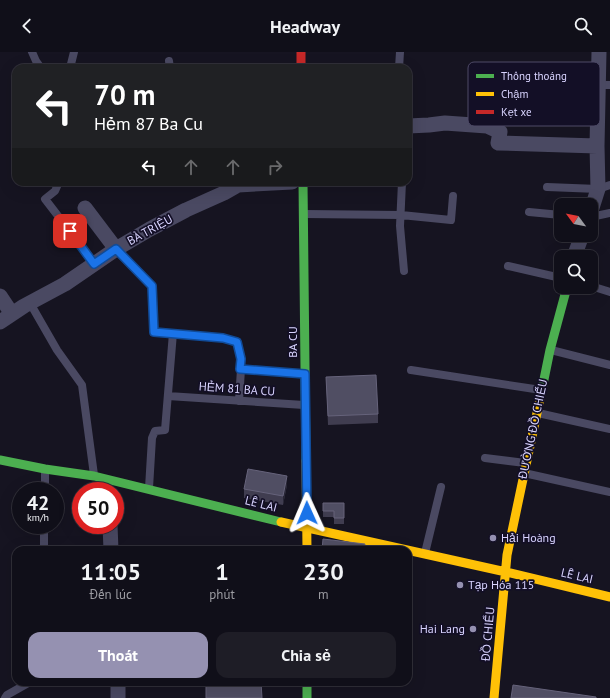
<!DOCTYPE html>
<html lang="vi">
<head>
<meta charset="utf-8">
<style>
  :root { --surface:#100f19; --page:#1e1d26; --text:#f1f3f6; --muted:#9c9ca2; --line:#302f38; --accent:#9591b1 }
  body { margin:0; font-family:"PT Sans",sans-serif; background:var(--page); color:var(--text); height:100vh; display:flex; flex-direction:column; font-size:15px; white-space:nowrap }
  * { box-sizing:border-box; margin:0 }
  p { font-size:13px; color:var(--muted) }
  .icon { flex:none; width:22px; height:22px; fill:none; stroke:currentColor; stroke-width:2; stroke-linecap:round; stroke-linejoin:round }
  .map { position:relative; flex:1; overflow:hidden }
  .drawer { position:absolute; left:12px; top:494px; width:400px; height:140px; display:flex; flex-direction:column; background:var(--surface); border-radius:12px; box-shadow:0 4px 16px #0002,0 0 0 1px var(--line) }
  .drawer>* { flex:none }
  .banner { position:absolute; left:12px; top:12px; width:400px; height:122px; border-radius:12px; box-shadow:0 4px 16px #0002,0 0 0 1px var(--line); background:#202124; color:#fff; overflow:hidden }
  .needle { width:26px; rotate:302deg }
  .buttons { position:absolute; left:554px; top:146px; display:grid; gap:8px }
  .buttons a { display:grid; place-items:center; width:44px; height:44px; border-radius:8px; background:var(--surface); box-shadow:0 4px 16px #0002,0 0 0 1px var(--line); font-size:20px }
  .speed { position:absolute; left:12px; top:430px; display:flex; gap:8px; font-size:20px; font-weight:700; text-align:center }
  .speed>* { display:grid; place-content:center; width:52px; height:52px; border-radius:50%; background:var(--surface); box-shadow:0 4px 16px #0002,0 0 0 1px var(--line); line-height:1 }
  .speed small { font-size:10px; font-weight:400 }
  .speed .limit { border:6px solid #d22; background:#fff; color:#111 }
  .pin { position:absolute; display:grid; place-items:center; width:34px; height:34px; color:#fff; margin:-17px; border-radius:8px; box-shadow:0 2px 6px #0006 }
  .me { position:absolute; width:44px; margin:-22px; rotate:359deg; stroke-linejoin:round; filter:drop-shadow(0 0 3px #0008) }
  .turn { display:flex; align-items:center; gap:14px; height:84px; padding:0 16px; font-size:18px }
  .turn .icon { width:52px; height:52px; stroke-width:2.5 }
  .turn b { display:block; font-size:28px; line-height:34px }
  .lanes { display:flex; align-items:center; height:38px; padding:0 16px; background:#0003; justify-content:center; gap:20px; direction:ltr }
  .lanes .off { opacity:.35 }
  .eta { display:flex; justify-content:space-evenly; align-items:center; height:68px; text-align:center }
  .eta b { font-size:24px; font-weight:700; line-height:28px }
  .cta { display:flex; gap:8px; margin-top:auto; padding:8px 16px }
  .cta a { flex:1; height:46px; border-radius:12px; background:var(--accent); color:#fff; font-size:16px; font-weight:700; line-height:46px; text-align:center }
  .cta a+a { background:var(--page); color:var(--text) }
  header { display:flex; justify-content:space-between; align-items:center; height:52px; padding:0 16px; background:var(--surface); font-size:18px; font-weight:700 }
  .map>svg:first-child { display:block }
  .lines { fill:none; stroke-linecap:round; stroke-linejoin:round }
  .lane { stroke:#4a4962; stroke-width:8 }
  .street { stroke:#4a4962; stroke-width:15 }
  .fast { stroke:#4caf50; stroke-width:9 }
  .slow { stroke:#ffc107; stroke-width:9 }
  .jam { stroke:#c62828; stroke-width:9 }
  .wall { fill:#403d50 }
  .shaded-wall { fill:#282635 }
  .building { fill:#504e63; stroke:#66637b }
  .route-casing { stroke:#114b97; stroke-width:10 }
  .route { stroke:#1a73e8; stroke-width:7 }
  .poi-dot { fill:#9591b1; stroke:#130f26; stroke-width:1.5 }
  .labels { text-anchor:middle; stroke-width:3.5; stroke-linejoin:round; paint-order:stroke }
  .street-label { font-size:12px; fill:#d9d4ff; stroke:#130f26 }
  .poi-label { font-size:12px; fill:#d9d4ff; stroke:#130f26; text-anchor:start }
  .key { fill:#130f26; stroke:#4e4a67; stroke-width:1 }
  .key-label { font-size:11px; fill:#d9d4ff }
</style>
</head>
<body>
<header><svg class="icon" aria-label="back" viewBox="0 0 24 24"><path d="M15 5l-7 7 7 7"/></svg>Headway<svg class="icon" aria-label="search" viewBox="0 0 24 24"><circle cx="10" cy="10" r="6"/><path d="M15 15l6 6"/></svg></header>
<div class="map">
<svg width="610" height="646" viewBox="0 0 610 646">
  <rect width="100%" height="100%" fill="#161421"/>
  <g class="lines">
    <path class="lane" d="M32,0L36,9L41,16
      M169,9L170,16
      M70,16L74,0
      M399,16L400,0
      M598,33H610
      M59,130L55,139L45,147L95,212
      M402,130L400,174L404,219
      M547,135L598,137L610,133
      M529,160L561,163
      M304,162L401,163L451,168L453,144
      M591,165L610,161
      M116,197L152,234L154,280L223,286L237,290L241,307V317L305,322
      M508,214L561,226
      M591,234L610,240
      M30,251L57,298L82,333L94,423
      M551,298L610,313
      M411,318L541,338
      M168,344L304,353
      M239,349L241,317
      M538,361L610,377
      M485,406L525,411
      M524,421L610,440
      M149,436L152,386L155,379L165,378L173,281
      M45,439V418
      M44,498V473
      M425,501L441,435
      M5,646L7,643L30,630"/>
    <path class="street" d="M408,74L429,73L445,71L487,74L500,80L498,91L597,94
      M85,156L116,197
      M591,159L598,137L597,94L599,0
      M574,205L582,183
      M0,244L12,262
      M0,270L24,254L65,232L116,197L150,177L186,158L224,141L238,133L292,130
      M110,473L111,498
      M118,630V646"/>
    <path class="fast" d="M303,130L306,409
      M541,342L550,298L567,235
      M0,408L45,417L94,424L281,470
      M307,630V646"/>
    <path class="slow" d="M306,409L307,498
      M281,470L506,520L610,545
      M494,646L507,503L541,342"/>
    <path class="jam" d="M301,0V16"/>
  </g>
  <path class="wall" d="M326,325L378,362V371L328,373Z
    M287,433L283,453L244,446V437Z
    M323,451H344V472H334V465H323Z"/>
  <path class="shaded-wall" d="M287,424V433L283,453V444Z"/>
  <path class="building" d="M376,323L378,362L328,364L326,325Z
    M248,417L287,424L283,444L244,437Z
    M323,451H344V466H334V459H323Z
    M323,487L365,492L364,498H322Z
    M206,630H261L262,646H206Z
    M513,633L596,645V646H511Z"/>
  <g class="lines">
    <g class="route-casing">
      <path id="route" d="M70,179L94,212L116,197L152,234L154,280L223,286L237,290L241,307L240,317L305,322L307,461"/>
    </g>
    <use href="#route" class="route"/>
  </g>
  <g class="poi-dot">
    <circle cx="493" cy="486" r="4"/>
    <circle cx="460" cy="533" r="4"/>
    <circle cx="473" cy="577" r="4"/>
  </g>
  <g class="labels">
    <g class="street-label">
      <text transform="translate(150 178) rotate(-29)" y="4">BÀ TRIỆU</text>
      <text transform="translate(293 290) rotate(-90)" y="4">BA CU</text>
      <text transform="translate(237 337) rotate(4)" y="4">HẺM 81 BA CU</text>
      <text transform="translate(533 377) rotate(-78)" y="4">ĐƯỜNG ĐỒ CHIỂU</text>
      <text transform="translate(261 452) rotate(14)" y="4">LÊ LAI</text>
      <text transform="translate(577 524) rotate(13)" y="4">LÊ LAI</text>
      <text transform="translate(488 582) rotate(-85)" y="4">ĐỒ CHIỂU</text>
    </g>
    <g class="poi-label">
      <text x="501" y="490">Hải Hoàng</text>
      <text x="468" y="537">Tạp Hóa 115</text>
      <text x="465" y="581" text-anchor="end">Hai Lang</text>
    </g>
  </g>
  <rect x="468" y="10" width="132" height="64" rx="6" class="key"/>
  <rect x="476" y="22" width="18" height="4" fill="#4caf50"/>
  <rect x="476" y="40" width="18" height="4" fill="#ffc107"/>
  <rect x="476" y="58" width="18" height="4" fill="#c62828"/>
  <g class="key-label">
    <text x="501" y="28">Thông thoáng</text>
    <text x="501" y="46">Chậm</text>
    <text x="501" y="64">Kẹt xe</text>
  </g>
</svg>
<div class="buttons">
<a><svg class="needle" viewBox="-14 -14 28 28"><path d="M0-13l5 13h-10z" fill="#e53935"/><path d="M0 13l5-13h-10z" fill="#9c9ca2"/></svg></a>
<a><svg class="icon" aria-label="search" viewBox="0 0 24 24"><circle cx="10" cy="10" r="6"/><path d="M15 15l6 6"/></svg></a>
</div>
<div class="speed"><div>42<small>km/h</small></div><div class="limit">50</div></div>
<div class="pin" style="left:70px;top:179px;background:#d93025"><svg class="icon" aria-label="arrive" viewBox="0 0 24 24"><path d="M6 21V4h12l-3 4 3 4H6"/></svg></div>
<svg class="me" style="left:307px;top:461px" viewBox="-20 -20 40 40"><path d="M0-17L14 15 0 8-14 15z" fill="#1a73e8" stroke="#fff" stroke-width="4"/></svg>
<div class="banner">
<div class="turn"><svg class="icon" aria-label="left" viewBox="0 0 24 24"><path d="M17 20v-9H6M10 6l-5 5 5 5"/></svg><div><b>70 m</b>Hẻm 87 Ba Cu</div></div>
<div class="lanes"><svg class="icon" aria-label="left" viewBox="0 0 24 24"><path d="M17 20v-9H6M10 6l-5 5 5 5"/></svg><svg class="icon off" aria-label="ahead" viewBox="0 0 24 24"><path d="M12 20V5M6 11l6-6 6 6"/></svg><svg class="icon off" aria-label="ahead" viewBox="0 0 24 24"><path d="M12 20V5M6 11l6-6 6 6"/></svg><svg class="icon off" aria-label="right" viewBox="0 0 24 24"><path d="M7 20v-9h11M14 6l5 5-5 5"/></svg></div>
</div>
<section class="drawer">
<div class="eta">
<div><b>11:05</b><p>Đến lúc</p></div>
<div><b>1</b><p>phút</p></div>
<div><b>230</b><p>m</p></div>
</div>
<div class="cta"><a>Thoát</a><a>Chia sẻ</a></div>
</section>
</div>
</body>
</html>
